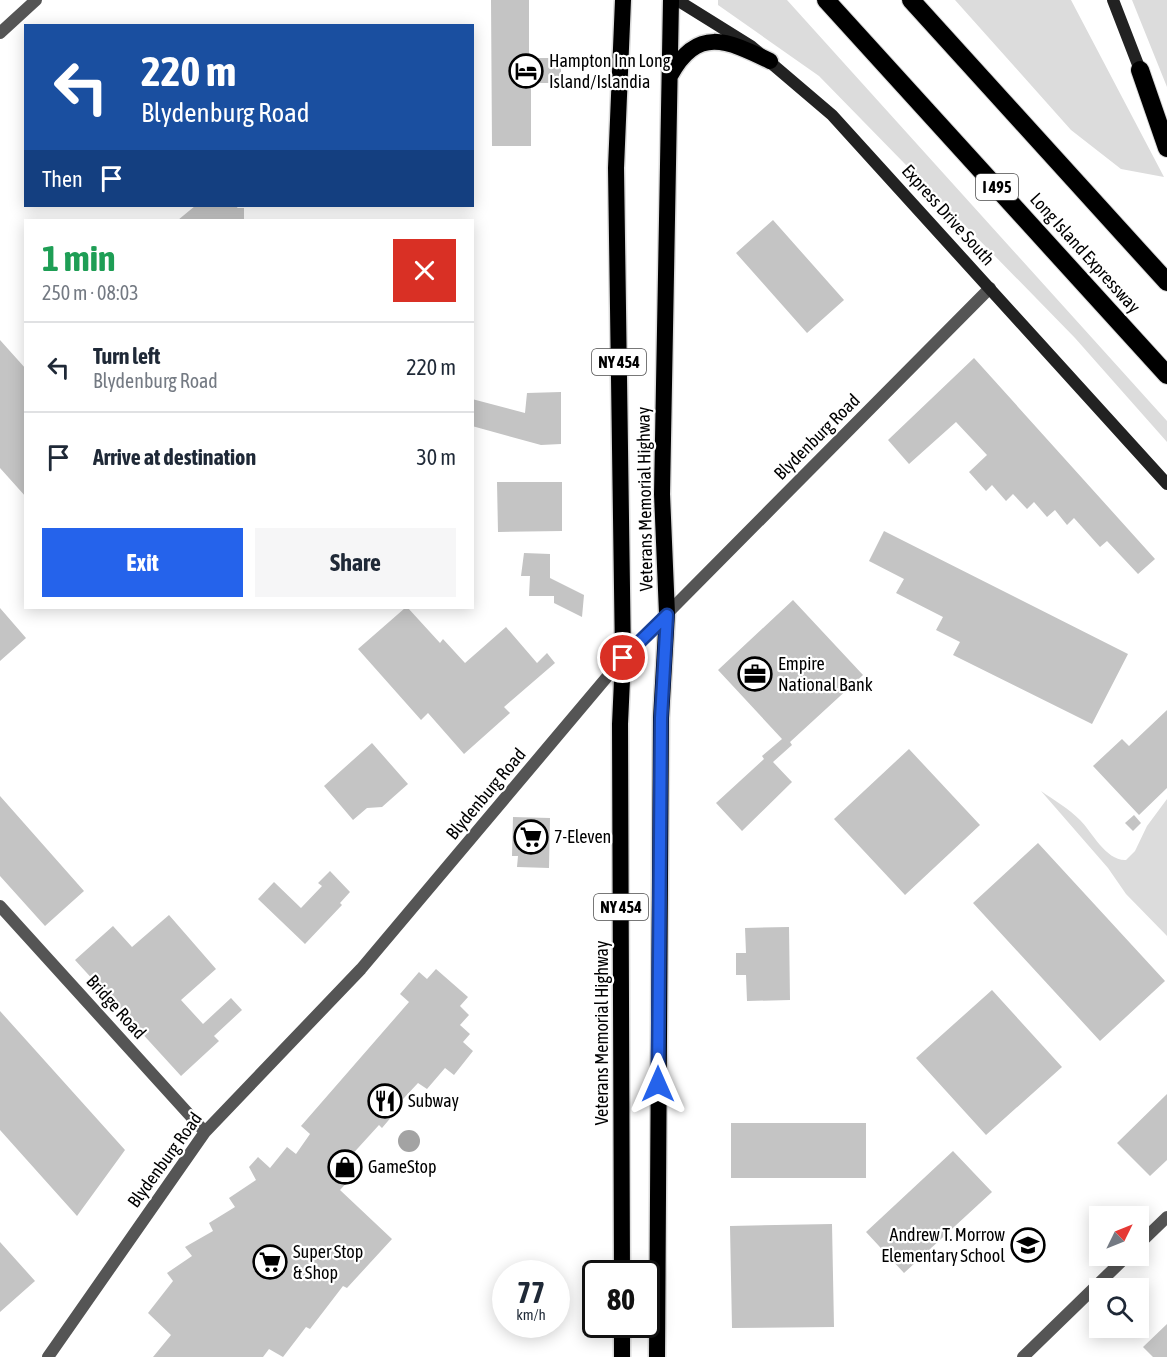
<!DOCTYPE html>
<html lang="en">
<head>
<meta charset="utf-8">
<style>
  :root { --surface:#fff; --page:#f6f6f7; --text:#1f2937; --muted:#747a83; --line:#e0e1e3; --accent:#2563eb }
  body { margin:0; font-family:"Asap Condensed",sans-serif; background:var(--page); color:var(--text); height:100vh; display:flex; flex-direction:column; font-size:22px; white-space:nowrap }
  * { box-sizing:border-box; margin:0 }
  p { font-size:20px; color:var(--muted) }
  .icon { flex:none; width:33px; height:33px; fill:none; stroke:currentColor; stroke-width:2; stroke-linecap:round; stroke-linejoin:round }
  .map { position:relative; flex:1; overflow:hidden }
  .panel { position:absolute; left:24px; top:219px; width:450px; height:390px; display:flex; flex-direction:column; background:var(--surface); border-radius:0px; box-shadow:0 3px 15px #0003 }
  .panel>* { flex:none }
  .guide { position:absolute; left:24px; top:24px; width:450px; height:183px; border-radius:0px; box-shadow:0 3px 15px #0003; background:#1a4fa0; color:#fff; overflow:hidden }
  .needle { width:39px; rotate:47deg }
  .buttons { position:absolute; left:1089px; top:1206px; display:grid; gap:12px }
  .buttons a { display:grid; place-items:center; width:60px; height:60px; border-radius:0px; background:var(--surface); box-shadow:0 3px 15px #0003; font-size:30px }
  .speed { position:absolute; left:492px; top:1260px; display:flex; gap:12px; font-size:30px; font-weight:700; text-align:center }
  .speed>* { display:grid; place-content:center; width:78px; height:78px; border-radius:50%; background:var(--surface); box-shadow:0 3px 15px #0003; line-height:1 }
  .speed small { font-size:15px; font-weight:400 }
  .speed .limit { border:3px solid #111; border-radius:9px; background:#fff; color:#111 }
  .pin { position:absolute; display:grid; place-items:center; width:51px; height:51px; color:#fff; margin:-26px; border:3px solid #fff; border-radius:50%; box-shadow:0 2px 6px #0007 }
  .me { position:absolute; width:66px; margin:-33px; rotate:0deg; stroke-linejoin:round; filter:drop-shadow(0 0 4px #0008) }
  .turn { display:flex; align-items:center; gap:21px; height:126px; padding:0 18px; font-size:27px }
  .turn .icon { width:78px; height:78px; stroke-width:2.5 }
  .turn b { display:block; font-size:42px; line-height:51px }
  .then { display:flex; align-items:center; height:57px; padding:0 18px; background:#0003; gap:12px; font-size:22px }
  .round { display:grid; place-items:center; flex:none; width:63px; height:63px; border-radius:0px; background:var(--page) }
  .headline { display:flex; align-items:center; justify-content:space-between; height:102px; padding:0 18px }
  h1 { font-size:36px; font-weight:700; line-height:45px; color:#1e9e55 }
  .button { display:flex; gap:12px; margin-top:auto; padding:12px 18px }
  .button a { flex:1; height:69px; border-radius:0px; background:var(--accent); color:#fff; font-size:24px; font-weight:700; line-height:69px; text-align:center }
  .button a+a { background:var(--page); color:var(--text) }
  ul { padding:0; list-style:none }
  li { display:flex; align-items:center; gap:18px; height:90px; padding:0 18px; border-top:2px solid var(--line) }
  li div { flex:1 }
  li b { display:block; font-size:22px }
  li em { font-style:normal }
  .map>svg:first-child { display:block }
  .green { fill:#dcdcdc }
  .water { fill:#a3a3a3 }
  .building { fill:#c4c4c4 }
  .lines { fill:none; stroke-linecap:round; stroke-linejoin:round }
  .trunk-casing { stroke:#dbdbdb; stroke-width:19 }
  .motorway-casing { stroke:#dbdbdb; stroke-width:20 }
  .minor { stroke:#555; stroke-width:12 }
  .secondary { stroke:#222; stroke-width:12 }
  .trunk { stroke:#000; stroke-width:16 }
  .motorway { stroke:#000; stroke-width:18 }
  .route-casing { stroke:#184099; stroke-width:15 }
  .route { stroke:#2563eb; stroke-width:10 }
  .labels { text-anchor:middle; stroke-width:4.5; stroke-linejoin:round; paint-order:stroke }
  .shield { fill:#fff; stroke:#4c4c4c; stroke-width:1.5 }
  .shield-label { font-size:16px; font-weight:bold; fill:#000 }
  .poi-label { font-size:18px; fill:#000; stroke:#fff; text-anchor:start }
  .street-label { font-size:18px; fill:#000; stroke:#fff }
</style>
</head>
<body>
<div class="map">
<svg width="1167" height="1357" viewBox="0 0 1167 1357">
  <rect width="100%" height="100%" fill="#fff"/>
  <path class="green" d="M718,0H787L1167,421V442L1075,338L819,76L718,5Z
    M955,0H1071L1164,177L1121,169L1071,130Z
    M1132,0H1167V87Z
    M1041,791C1054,800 1069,809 1080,820C1092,832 1106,861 1126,860L1135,851L1147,826L1167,799V936L1126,894L1108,868Z"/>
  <path class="water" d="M398 1141a11 11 0 1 1 22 0a11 11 0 1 1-22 0Z"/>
  <path class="building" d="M491,0H529V58H561V83H531V146H492Z
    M195,206H238L237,208H244V220H178Z
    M773,220L844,300L807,333L736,253Z
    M0,340L26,369V497L0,468Z
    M974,358L1155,559L1138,574L1107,541L1100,547L1074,518L1067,525L1055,510L1047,517L1034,502L1027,509L1013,494L1006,501L992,485L986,491L969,472L987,455L956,422L909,464L888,440Z
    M561,392V444L541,445L472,426V399L525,413L527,393Z
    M497,482H562V531L498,532Z
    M884,531L1128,654L1092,724L953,655L960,642L936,630L943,617L896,593L904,579L869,561Z
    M524,553L550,554V578L584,595L582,617L554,603V596H529L530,576H521Z
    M793,600L863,675L790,742L792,745L773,762L792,782L742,831L716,803L764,759L762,756L782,739L718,670Z
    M0,608L26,638L0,661Z
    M405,608H408L440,643L443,639L465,663L506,627L537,663L547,653L555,663L504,707L510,713L464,754L428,713L421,720L358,649Z
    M1167,710V788L1139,815L1093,766L1122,739L1129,746Z
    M372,743L408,784L382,807L367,808L353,820L324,786Z
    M909,749L980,825L905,895L834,819Z
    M0,796L84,891L45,926L0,876Z
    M1134,815L1141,823L1133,831L1125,823Z
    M513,817L550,818L549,868L517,867L518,856H512Z
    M1038,843L1165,981L1100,1041L973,903Z
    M330,871L350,892L340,903L342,905L305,944L258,899L274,882L301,908L322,886L318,883Z
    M169,915L216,969L181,1000L203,1024L231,998L242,1010L214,1036L219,1041L181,1076L75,960L113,926L132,947Z
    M789,927L790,1000L747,1001L746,975H736V953H746L745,928Z
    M436,969L468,997L460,1006L469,1015L460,1025L470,1034L463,1042L473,1051L454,1075L445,1068L427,1089L418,1083L390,1113L393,1115L382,1128L379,1125L348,1159L360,1168L340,1190L392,1239L347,1288L343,1286L310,1329L306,1327L283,1357L269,1349L263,1357H153L171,1335L148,1313L173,1281L167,1273L192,1256L185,1247L213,1231L209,1223L235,1207L229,1198L256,1180L249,1167L258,1157L270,1168L287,1147L296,1154L310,1134L301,1126L409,1002L400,994L419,972L427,979Z
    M992,990L1062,1067L986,1135L916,1058Z
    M0,1011L125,1150L77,1216L0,1130Z
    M1167,1094V1160L1150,1176L1117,1143Z
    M731,1123H866V1178H731Z
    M953,1151L992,1192L904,1273L866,1232Z
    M832,1224L834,1327L732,1328L730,1226Z
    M0,1242L35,1281L0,1312Z
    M1167,1324V1357H1153L1143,1347Z"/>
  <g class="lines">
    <g class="trunk-casing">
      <path id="trunk" d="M670,76C697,26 727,40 770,61
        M622,1274L620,724L623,658L616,168L623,0
        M622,1324V1357
        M657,1357L661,718L667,614L662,494L671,0"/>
    </g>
    <g class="motorway-casing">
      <path id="motorway" d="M826,0L1167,375
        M911,0L1167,282
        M1140,70L1167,148"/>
    </g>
    <path class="minor" d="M0,33L36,0
      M0,906L205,1132
      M1138,1245L1167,1217
      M48,1357L205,1132L361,969L623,658L990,288
      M1023,1357L1127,1256"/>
    <path class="secondary" d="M677,0L751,46L832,115L1167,484
      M1113,0L1142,75"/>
    <use href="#trunk" class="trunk"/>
    <use href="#motorway" class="motorway"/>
  </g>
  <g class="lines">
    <g class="route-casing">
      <path id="route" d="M623,658L667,615L661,718L658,1084"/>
    </g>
    <use href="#route" class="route"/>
  </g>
  <defs>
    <g id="hotel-ring" transform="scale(1.725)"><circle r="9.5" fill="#fff" stroke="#000" stroke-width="1.5"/><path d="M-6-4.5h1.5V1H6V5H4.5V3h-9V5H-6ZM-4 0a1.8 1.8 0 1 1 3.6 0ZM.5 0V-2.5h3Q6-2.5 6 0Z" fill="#000"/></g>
    <g id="office-ring" transform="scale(1.725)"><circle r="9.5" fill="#fff" stroke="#000" stroke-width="1.5"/><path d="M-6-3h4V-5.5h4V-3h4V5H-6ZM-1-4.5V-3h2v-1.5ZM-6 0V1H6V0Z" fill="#000"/></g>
    <g id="supermarket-ring" transform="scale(1.725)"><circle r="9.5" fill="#fff" stroke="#000" stroke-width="1.5"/><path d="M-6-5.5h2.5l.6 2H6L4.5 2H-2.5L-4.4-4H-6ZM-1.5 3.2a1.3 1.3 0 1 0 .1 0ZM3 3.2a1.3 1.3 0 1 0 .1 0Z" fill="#000"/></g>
    <g id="restaurant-ring" transform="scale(1.725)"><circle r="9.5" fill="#fff" stroke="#000" stroke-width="1.5"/><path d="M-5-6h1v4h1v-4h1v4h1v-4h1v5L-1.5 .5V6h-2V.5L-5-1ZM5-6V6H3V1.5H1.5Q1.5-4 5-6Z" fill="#000"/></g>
    <g id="shop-ring" transform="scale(1.725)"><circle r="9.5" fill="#fff" stroke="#000" stroke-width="1.5"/><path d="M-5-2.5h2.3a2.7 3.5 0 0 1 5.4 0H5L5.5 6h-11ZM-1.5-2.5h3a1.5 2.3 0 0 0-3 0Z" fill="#000"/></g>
    <g id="school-ring" transform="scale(1.725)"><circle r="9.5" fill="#fff" stroke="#000" stroke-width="1.5"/><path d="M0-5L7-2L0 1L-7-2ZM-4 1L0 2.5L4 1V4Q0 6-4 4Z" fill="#000"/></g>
  </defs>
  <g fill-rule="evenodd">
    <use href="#hotel-ring" x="526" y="71"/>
    <use href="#office-ring" x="755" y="674"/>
    <use href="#supermarket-ring" x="531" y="837"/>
    <use href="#restaurant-ring" x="385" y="1101"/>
    <use href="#shop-ring" x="345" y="1167"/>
    <use href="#school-ring" x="1028" y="1245"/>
    <use href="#supermarket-ring" x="270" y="1262"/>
  </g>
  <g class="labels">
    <g class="shield">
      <rect x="976" y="174" width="42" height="26" rx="4.5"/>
      <rect x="592" y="349" width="54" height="26" rx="4.5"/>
      <rect x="594" y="894" width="54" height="26" rx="4.5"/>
    </g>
    <g class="shield-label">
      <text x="997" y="193">I 495</text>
      <text x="619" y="368">NY 454</text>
      <text x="621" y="913">NY 454</text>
    </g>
    <g class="poi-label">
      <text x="549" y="67">Hampton Inn Long<tspan x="549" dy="21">Island/Islandia</tspan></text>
      <text x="778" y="670">Empire<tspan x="778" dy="21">National Bank</tspan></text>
      <text x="554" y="843">7-Eleven</text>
      <text x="408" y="1107">Subway</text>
      <text x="368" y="1173">GameStop</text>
      <text x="1005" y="1241" text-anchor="end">Andrew T. Morrow<tspan x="1005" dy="21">Elementary School</tspan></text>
      <text x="293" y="1258">Super Stop<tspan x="293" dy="21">&amp; Shop</tspan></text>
    </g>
    <g class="street-label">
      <text transform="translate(948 215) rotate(48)" y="6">Express Drive South</text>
      <text transform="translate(1085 253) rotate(48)" y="6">Long Island Expressway</text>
      <text transform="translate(817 437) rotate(-45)" y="6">Blydenburg Road</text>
      <text transform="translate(645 499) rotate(-91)" y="6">Veterans Memorial Highway</text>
      <text transform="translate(486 794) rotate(-50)" y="6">Blydenburg Road</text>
      <text transform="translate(116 1007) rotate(48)" y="6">Bridge Road</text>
      <text transform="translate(602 1033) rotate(-90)" y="6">Veterans Memorial Highway</text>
      <text transform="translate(165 1160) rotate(-54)" y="6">Blydenburg Road</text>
    </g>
  </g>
</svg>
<div class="buttons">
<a><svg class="needle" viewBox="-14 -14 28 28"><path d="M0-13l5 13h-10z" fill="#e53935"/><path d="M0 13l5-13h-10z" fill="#747a83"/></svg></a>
<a><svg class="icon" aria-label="search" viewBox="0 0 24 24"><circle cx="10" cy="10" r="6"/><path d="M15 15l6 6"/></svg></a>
</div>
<div class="speed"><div>77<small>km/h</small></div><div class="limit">80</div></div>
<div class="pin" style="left:623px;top:658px;background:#d93025"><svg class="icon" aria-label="arrive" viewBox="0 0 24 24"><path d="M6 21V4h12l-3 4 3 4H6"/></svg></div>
<svg class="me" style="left:658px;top:1084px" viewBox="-20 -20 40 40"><path d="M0-17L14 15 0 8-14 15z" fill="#2563eb" stroke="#fff" stroke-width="4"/></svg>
<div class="guide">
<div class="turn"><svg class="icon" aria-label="left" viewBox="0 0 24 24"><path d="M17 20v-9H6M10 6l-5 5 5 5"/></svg><div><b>220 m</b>Blydenburg Road</div></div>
<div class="then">Then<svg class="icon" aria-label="arrive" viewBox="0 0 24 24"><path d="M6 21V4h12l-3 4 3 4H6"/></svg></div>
</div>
<section class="panel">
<div class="headline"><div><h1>1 min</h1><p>250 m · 08:03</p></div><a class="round" style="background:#d93025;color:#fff"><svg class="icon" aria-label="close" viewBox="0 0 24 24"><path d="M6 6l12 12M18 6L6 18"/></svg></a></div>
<ul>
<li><svg class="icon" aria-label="left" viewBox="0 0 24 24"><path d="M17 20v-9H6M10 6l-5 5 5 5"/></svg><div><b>Turn left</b><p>Blydenburg Road</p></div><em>220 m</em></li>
<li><svg class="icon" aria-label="arrive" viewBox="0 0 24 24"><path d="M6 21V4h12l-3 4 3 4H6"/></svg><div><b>Arrive at destination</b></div><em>30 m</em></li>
</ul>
<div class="button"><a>Exit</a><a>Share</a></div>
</section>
</div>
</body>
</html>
